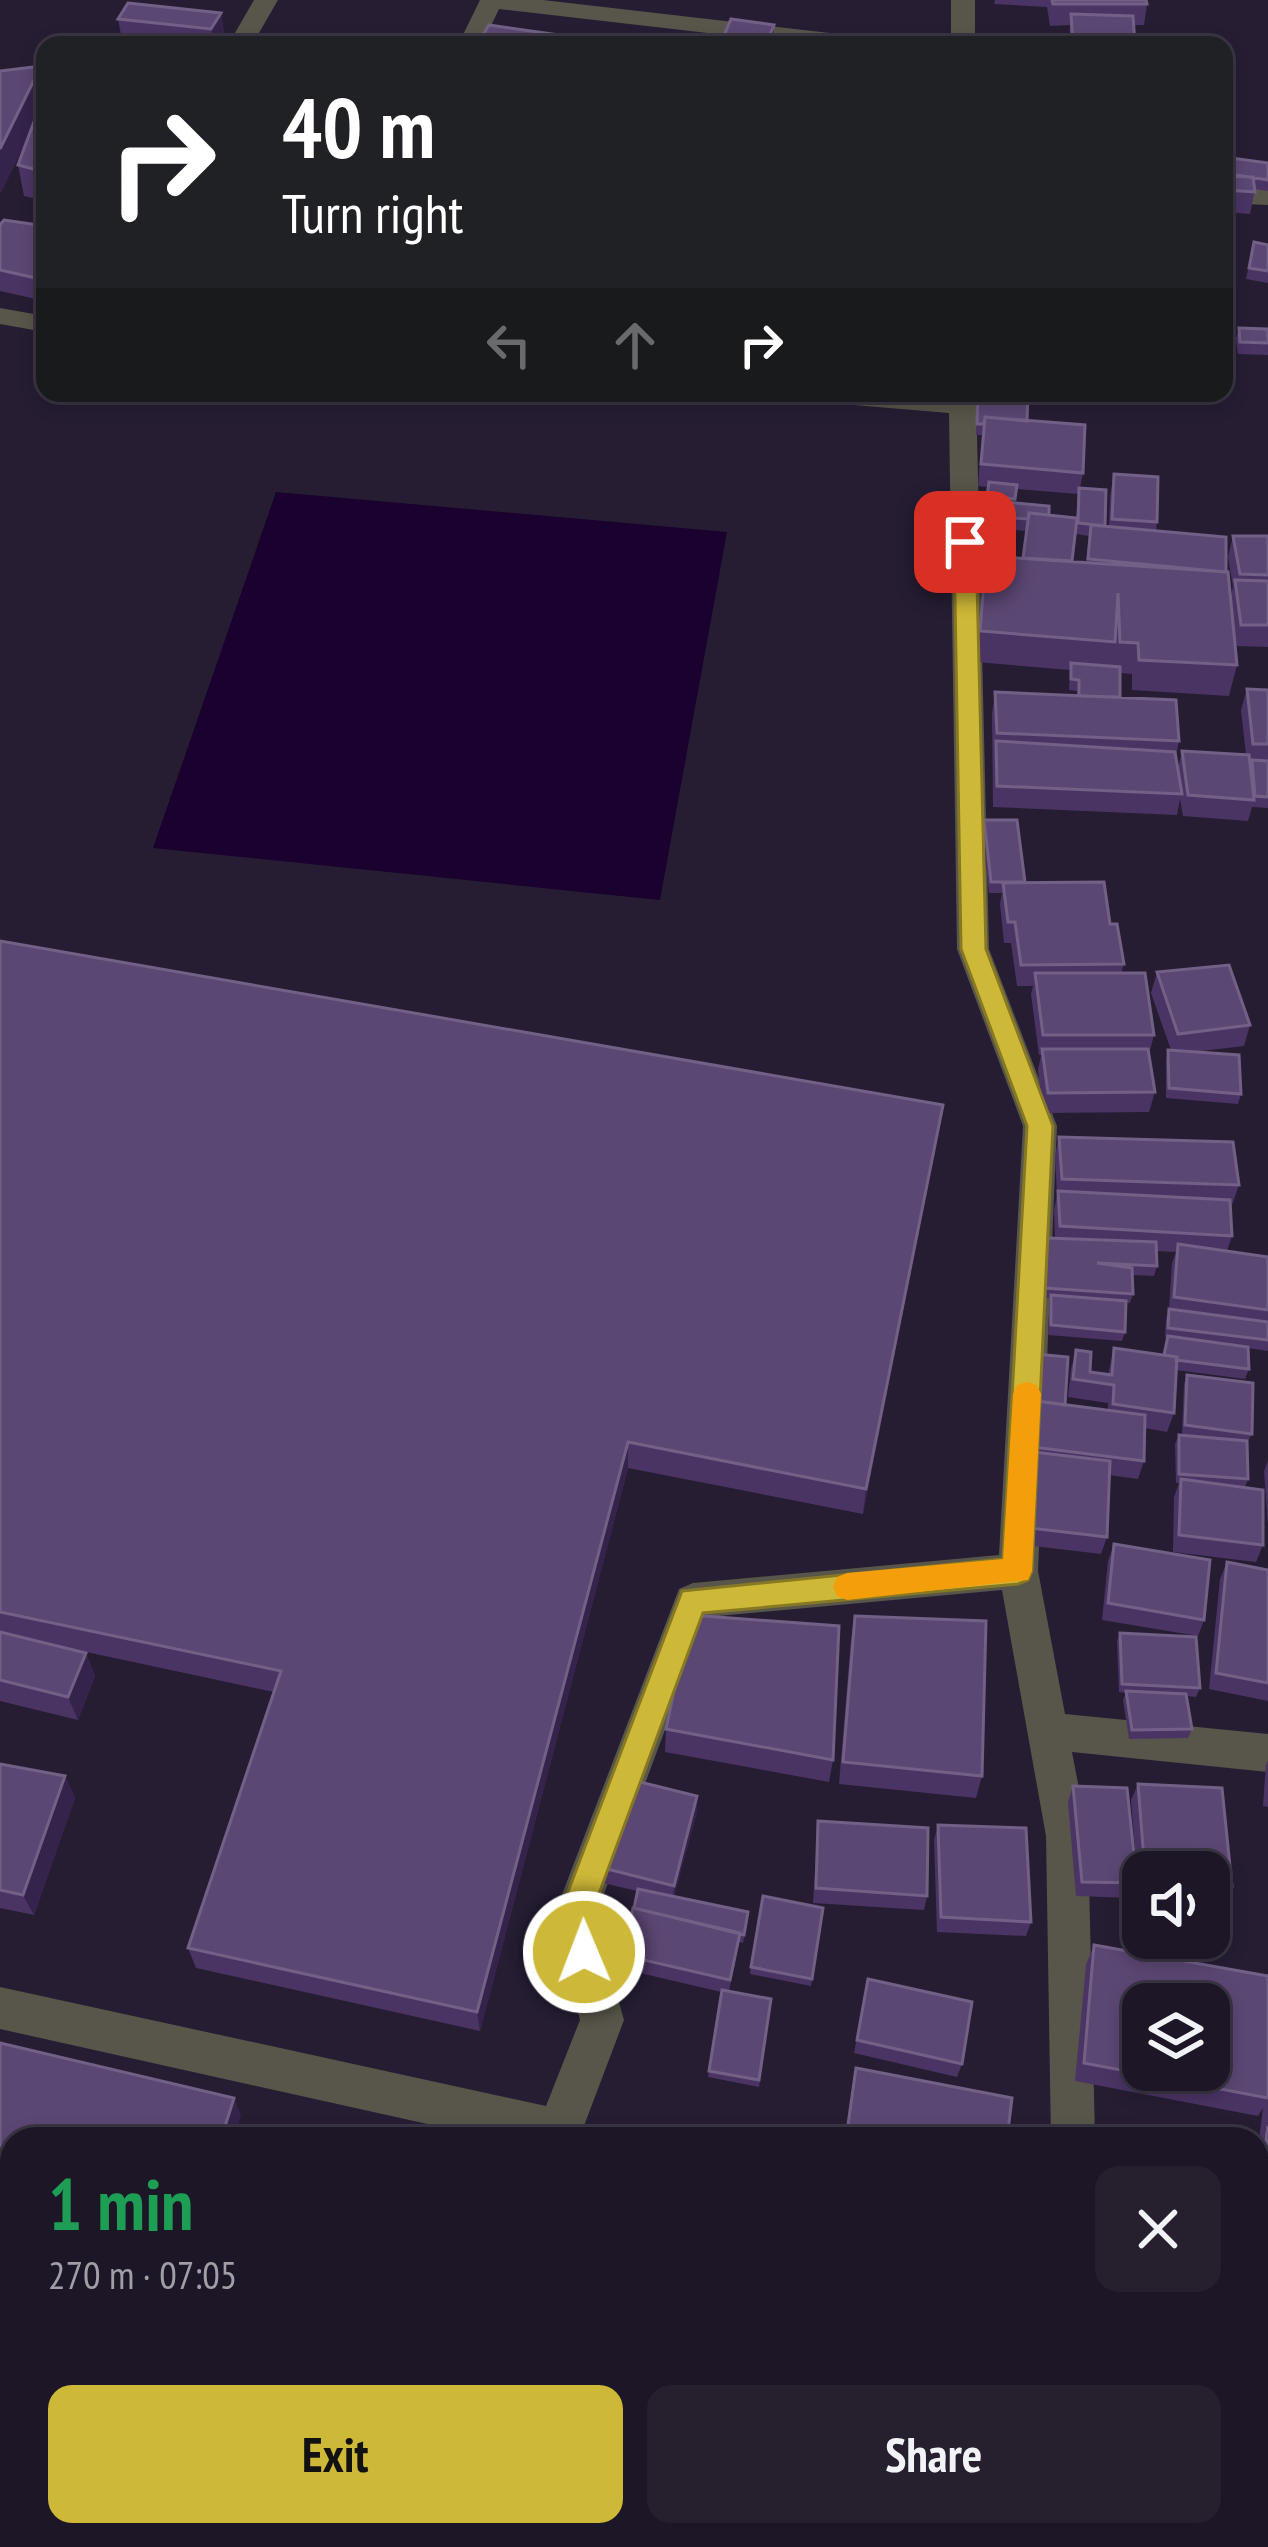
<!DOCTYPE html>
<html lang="en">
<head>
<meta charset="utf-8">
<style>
  :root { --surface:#1c1626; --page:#251f2e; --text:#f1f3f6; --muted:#a09fa7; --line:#3a3543; --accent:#ceb838 }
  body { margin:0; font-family:"PT Sans Narrow",sans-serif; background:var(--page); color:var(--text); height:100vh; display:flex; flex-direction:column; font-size:45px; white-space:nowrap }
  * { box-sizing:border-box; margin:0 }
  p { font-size:39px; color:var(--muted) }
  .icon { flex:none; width:66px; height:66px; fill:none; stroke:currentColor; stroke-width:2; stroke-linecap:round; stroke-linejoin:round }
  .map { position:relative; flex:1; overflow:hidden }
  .side { position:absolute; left:0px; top:2127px; width:1269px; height:420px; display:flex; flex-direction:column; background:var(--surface); border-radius:36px 36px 0 0; box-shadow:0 6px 18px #0003,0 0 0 3px var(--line) }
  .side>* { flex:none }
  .top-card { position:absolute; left:36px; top:36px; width:1197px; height:366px; border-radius:24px; box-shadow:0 6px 18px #0003,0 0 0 3px var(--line); background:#202124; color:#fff; overflow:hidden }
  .controls { position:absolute; left:1122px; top:1851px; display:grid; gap:24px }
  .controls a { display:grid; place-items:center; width:108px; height:108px; border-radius:24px; background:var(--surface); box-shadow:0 6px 18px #0003,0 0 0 3px var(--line); font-size:60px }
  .pin { position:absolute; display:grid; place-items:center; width:102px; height:102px; color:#fff; margin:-51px; border-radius:24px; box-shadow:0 6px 18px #0006 }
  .me { position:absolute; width:132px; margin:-66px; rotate:359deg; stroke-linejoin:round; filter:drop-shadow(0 0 9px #0008) }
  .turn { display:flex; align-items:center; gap:42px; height:252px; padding:0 48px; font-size:54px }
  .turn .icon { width:156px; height:156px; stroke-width:2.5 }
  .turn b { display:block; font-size:84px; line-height:102px }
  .lanes { display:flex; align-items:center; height:114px; padding:0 48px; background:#0003; justify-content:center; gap:60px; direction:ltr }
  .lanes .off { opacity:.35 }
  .round { display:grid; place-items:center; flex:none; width:126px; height:126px; border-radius:24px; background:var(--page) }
  .overview { display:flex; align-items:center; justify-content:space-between; height:204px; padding:0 48px }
  h1 { font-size:72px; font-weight:700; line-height:90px; color:#1e9e55 }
  .button { display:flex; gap:24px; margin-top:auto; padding:24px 48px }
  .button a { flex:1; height:138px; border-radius:24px; background:var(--accent); color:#111; font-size:48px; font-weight:700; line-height:138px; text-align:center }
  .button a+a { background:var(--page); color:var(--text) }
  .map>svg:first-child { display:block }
  .water { fill:#1a0130 }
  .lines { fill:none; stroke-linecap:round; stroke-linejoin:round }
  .minor { fill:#58564a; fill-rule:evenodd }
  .wall { fill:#4a3464; fill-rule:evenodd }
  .shaded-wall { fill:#34234a }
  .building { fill:#5b4773; stroke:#726087; stroke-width:3; fill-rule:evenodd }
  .route { fill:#ceb838; stroke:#867824; stroke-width:3 }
  .slow { fill:#f59e0b }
</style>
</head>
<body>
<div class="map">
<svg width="1268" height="2547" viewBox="0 0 1268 2547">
  <rect width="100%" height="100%" fill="#261d33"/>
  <path class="water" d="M276,492L727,532L660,900L153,848Z"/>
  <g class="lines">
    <path class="minor" d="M254,0H278L252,45H228Z
      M480,0H543L865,37L877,44L812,45L499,9L482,45H458Z
      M951,0H975V45H951Z
      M1224,187L1268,189V205L1224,203Z
      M0,308L45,316V332L0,324Z
      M792,393H976L989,949L1057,1126L1038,1571L1065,1714L1268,1734V1772L1072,1752L1088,1836L1095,2139H1051L1046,1836L1002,1590L707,1617L595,1918L624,2020L579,2139H495L0,2029V1987L546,2106L580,2020L553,1918L679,1589L693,1583L999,1555L1023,1126L957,949L949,413L806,401Z
      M1257,2433L1268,2435V2483L1257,2481Z
      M88,2535H141L136,2547H83Z
      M997,2535H1045L1041,2547H993Z"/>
  </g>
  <path class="wall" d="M995,0H1146L1147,4L1144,25H1134L1135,45H1069L1070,25L1050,26L1047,7L994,4Z
    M221,13L224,34L218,45H166L122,40L118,19Z
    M41,66L45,86V201L24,196L18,165L30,133L0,194Z
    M1224,157L1268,163V191L1255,189L1250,214L1224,212Z
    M0,225L45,226V301L0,291Z
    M1254,242L1268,245V283L1246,279Z
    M1239,328L1268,329V355L1238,354L1236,339Z
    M978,393H1126L1124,405L1028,398L1027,421L1083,473L1080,488L1105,526H1109L1110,496L1114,474L1157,522L1156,531L1226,572L1230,598L1233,587L1228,557L1233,536H1268V647L1236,646L1233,624L1237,665L1229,696L1132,690V674L1120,673V697L1179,741L1176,756L1178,768L1182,751L1246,754L1241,710L1247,689L1268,690V808L1252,807L1248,821L1183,816L1180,799L1177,815L993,807L992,714L995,692L1077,696V691L1069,690L1070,670L976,662L986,556L1023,558L1026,531L980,527L983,500L986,501L988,487L978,486L982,435H976ZM1017,489L1078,494L1076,518L1049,515L1015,503ZM1076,534L1089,536L1086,562L1072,561Z
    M984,820L1025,883L1110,924L1124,964L1121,973L1154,1035L1149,1054L1155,1092L1149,1112L1043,1113L1038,1070L1041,1055H1039L1031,994L1033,986H1017L1011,943H1004L1000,904L1002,893H989L982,831Z
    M0,941L938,1133L863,1514L628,1468L480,2031L196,1968L188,1948L274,1692L63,1647L86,1653L95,1676L78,1720L0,1701Z
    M1157,972L1250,1025L1244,1046L1193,1052L1241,1094L1238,1104L1166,1098V1060L1168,1050H1171L1151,993Z
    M1059,1137L1239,1185L1232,1205H1230L1232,1236L1227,1251L1268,1257V1351L1248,1348L1249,1369L1245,1379L1176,1370L1174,1413L1167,1432L1145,1428L1144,1461L1138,1479L1109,1475L1107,1537L1101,1554L1025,1545L1033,1417H1030L1036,1354L1065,1405L1108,1410V1403L1068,1397L1071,1369L1076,1350L1090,1372L1108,1375L1114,1348L1163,1355L1168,1338L1165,1337L1166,1319L1169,1309L1172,1263L1176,1252L1156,1251L1157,1266L1154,1276L1132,1275L1133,1294L1130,1303H1126L1125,1332L1122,1341L1048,1335L1050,1298H1043L1045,1248L1047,1238H1055L1054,1210L1057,1195L1055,1156Z
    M1187,1375L1252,1434L1247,1443L1248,1479L1245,1487L1263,1545L1256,1562L1173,1552L1174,1497L1179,1483H1176L1175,1444L1179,1435L1201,1437L1182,1434L1184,1384Z
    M1268,1461V1526L1264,1471Z
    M1114,1544L1204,1620L1198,1636L1102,1620L1108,1561Z
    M1227,1562L1268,1570V1701L1209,1689L1220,1579Z
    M855,1616L982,1776L976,1798L839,1784L851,1640Z
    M1120,1633L1200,1688L1196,1697L1187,1696L1192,1729L1188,1738L1129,1739L1123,1700L1126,1693L1119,1692L1117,1641Z
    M666,1729L833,1760L829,1782L665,1752Z
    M1268,1760V1807L1263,1806L1266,1764Z
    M0,1764L65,1776L75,1798L34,1915L0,1908Z
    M1138,1784L1232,1886L1225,1901L1209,1900V1872H1143V1898H1139L1131,1800Z
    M1073,1786L1137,1883L1131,1898L1076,1896L1068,1802Z
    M697,1812L674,1896L748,1912L743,1943L739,1942L729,1991L771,1999L759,2087L708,2077L721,1992L623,1969L622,1955L637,1891L603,1883V1868Z
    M818,1821L927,1896L924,1910L813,1903Z
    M938,1825L1031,1922L1026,1936L937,1932L934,1840Z
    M823,1908L811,1986L750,1974L751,1967Z
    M1094,1945L1268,1976V2219H1257V2156L1263,2108L1258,2116L1075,2081L1086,1965Z
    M868,1979L962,2064L957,2077L854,2053Z
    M0,2043L241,2115L12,2139V2459L0,2456Z
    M1257,2232L1268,2235V2314L1257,2313Z
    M872,2535H945L943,2547H915Z
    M1106,2535H1214L1213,2547H1105Z
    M1217,2535H1257L1268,2547H1216Z"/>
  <path class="shaded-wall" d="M221,13L224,34L218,45H214L211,29Z
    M774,25L773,45H766Z
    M41,66L45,86V102L0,194V149Z
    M45,271V301L40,279Z
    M943,1105L938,1133L863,1514L866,1489Z
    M628,1442V1468L480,2031L477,2012Z
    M86,1653L95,1676L78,1720L68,1697Z
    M65,1776L75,1798L34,1915L23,1895Z
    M697,1796V1812L673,1900L674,1886Z
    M234,2098L241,2115L234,2139H221Z
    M368,2535H376L374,2547H366Z"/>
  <path class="building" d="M1052,0H1146L1147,4H1053Z
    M128,3L221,13L211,29L118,19Z
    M1071,14L1133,16L1135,45H1073Z
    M731,19L774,25L766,45H720Z
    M489,25L566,36L562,45H477Z
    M41,66L0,149V71Z
    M45,92V172L18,165Z
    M1224,157L1268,163V180L1224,173Z
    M1224,176L1253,177L1255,192L1224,190Z
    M4,220L45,226V271L40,279L0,270V225Z
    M1254,242L1268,245V271L1249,268Z
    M1239,328L1268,329V343L1240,342Z
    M978,393H1028L1027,421L985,417L984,424H977Z
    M985,417L1085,425L1083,473L981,464Z
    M1114,474L1158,477L1157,522L1112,519Z
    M989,482L1017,485L1015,499L987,496Z
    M1079,488L1106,490L1105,526L1078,523Z
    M983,500L1049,506V515L1029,513L1028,519L982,516Z
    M1029,513L1077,518L1072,561L1023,558Z
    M1091,525L1226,537V572L1088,559Z
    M1233,536H1268V575L1240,574Z
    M986,556L1228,572L1237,665L1139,660L1138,643L1120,642L1118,593L1115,642L980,631Z
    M1235,580L1268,581V625H1241Z
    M1071,663L1120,667V697L1079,696V680L1071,679Z
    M1247,689L1268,690V744H1253Z
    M995,692L1176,700L1179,741L997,733Z
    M996,741L1175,752L1182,794L997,786Z
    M1182,751L1249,755L1254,800L1188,795Z
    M1252,760L1268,761V797L1255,796Z
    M984,820H1017L1025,882H991Z
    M1104,882L1110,924H1117L1124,964L1021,965L1015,922H1008L1003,883Z
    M0,941L943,1105L866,1489L628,1442L477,2012L188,1948L281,1671L0,1612Z
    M1229,965L1250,1025L1178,1034L1157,972Z
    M1035,973H1145L1154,1035H1043Z
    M1042,1049H1148L1155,1092L1048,1093Z
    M1168,1050L1239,1055L1241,1094L1169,1088Z
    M1059,1137L1233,1142L1239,1185L1062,1179Z
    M1058,1191L1230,1200L1232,1236L1060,1226Z
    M1047,1238L1156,1242L1157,1266L1097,1263L1132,1268L1133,1294L1045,1288Z
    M1178,1244L1268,1257V1310L1174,1297Z
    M1051,1295L1126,1301L1125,1332L1051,1325Z
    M1169,1309L1268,1322V1340L1168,1328Z
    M1168,1336L1248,1347L1249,1369L1176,1360L1177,1357L1164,1355Z
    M1114,1348L1177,1357L1174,1413L1113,1404L1114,1385L1073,1379L1076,1350L1091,1352L1090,1372L1112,1375Z
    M1036,1354L1068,1357L1065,1405L1037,1401L1035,1408H1033Z
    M1187,1375L1253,1383L1252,1434L1185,1425Z
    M1037,1401L1145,1415L1144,1461L1033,1447Z
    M1179,1435L1247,1441L1248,1479L1179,1474Z
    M1034,1452L1110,1461L1107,1537L1030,1528Z
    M1181,1479L1263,1490V1545L1179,1535Z
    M1114,1544L1210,1560L1204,1620L1108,1603Z
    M1227,1562L1268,1570V1683L1216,1673Z
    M690,1615L839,1626L833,1760L666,1729Z
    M855,1616L986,1621L982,1776L843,1762Z
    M0,1632L86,1653L68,1697L0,1680Z
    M1120,1633L1196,1637L1200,1688L1122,1684Z
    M1126,1691L1186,1694L1192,1729L1132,1730Z
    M0,1764L65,1776L23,1895L0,1890Z
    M628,1779L697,1796L674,1886L603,1868Z
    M1138,1784L1222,1788L1232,1886H1209V1872H1145Z
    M1073,1786L1127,1788L1137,1883L1082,1882Z
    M818,1821L928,1828L927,1896L816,1888Z
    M938,1825L1026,1828L1031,1922L941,1917Z
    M638,1889L748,1912L744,1935L634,1908Z
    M763,1896L823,1908L812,1979L751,1967Z
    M633,1908L740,1933L730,1980L622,1955Z
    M1094,1945L1268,1976V2098L1084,2063ZM1143,2004H1209V2070H1143Z
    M868,1979L972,2002L962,2064L857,2040Z
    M722,1990L771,1999L759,2080L709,2071Z
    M0,2043L234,2098L221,2139H12V2450L0,2447Z
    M856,2068L1012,2098L1007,2139H846Z
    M1268,2126V2207H1257Z
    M573,2128L614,2139H570Z
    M1257,2232L1268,2235V2303L1257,2301Z
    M1257,2484L1268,2487V2547H1224L1225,2535H1257Z
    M189,2535H368L366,2547H179Z
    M661,2535H694L691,2547H658Z
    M771,2535H844L889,2547H769Z
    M902,2535H945L943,2547Z
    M1112,2535H1214L1213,2547H1128L1111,2542Z"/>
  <path class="route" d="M965,535L976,542L986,949L1053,1126L1032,1571L1028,1580L1018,1584L703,1613L590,1918L600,1952L595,1963L584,1968L572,1963L558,1918L682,1591L1003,1559L1027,1126L961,949L954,542Z"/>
  <path class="slow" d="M1027,1382L1037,1385L1041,1394L1032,1571L1028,1580L847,1600L837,1596L833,1587L837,1577L847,1573L1003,1559L1013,1394L1017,1385Z"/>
</svg>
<div class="controls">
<a><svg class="icon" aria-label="sound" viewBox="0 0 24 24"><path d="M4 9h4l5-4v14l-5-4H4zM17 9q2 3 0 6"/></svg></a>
<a><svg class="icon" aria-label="layers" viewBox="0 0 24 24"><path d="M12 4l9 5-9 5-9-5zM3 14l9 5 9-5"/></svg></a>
</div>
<div class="pin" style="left:965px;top:542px;background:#d93025"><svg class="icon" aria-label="arrive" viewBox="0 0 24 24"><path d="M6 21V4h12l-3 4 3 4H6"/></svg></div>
<svg class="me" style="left:584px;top:1952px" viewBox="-20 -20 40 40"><circle r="17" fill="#ceb838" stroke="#fff" stroke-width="3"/><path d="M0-11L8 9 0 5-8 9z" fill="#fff"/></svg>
<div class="top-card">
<div class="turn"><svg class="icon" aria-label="right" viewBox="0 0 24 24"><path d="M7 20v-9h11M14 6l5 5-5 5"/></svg><div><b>40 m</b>Turn right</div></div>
<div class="lanes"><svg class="icon off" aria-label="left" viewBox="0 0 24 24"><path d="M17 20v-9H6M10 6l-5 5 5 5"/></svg><svg class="icon off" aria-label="ahead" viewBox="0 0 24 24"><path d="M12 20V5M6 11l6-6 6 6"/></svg><svg class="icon" aria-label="right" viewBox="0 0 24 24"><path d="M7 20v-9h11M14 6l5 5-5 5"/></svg></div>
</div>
<section class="side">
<div class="overview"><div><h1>1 min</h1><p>270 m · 07:05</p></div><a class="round"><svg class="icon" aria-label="close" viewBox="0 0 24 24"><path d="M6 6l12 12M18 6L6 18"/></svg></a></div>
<div class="button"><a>Exit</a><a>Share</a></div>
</section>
</div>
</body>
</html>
